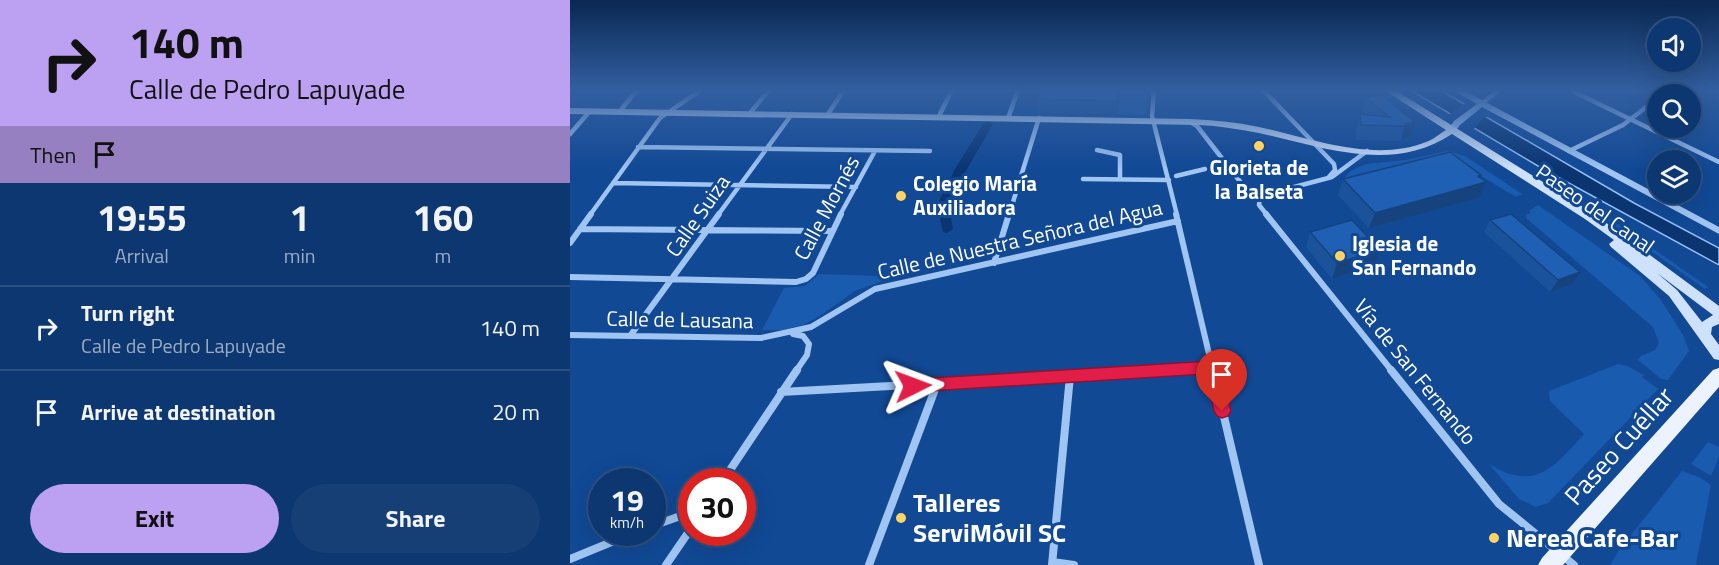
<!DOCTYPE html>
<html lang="en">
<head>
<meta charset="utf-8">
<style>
  :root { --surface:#0d3770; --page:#163f75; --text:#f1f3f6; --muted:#9aacc3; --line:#2d5183; --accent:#bca0f2 }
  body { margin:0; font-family:"Titillium Web",sans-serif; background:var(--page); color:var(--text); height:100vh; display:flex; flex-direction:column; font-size:22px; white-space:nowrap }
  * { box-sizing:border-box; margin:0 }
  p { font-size:20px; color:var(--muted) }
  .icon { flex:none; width:33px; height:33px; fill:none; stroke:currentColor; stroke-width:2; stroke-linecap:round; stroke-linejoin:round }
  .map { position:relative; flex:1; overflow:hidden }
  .panel { display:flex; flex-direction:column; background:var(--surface); width:570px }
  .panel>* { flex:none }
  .banner { background:#bca0f2; color:#111; overflow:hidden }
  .controls { position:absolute; left:1077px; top:18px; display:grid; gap:12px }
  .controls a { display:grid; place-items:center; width:54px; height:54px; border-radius:50%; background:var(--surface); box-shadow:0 6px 24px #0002,0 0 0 2px var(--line); font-size:30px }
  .speed { position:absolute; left:18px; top:468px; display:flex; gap:12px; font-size:30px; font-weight:700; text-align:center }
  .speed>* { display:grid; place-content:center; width:78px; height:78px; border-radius:50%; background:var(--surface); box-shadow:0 6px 24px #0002,0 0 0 2px var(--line); line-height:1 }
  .speed small { font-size:15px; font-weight:400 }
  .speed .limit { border:9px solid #d22; background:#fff; color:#111 }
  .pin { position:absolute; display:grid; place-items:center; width:51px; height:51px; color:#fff; margin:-62px -26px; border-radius:50% 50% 50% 0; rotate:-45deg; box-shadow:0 0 6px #0007 }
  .pin .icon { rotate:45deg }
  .me { position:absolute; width:66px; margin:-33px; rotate:87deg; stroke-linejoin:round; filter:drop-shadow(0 0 4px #0008) }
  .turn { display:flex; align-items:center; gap:21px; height:126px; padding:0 30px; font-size:27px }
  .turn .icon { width:78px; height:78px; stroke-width:2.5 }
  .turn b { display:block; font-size:42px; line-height:51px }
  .then { display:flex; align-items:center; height:57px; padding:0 30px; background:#0003; gap:12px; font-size:22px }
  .eta { display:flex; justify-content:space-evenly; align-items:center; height:102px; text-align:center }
  .eta b { font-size:36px; font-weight:700; line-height:42px }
  .primary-button { display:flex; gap:12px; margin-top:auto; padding:12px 30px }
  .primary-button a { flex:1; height:69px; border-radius:36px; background:var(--accent); color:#111; font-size:24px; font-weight:700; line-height:69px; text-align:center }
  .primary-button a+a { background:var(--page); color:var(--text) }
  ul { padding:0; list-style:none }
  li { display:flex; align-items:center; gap:18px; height:84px; padding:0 30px; border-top:2px solid var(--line) }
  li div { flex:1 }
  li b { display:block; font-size:22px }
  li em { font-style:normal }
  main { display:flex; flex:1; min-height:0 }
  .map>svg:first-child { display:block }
  .green { fill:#195baf }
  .water { fill:#0a3571; stroke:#92bff6; stroke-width:1.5 }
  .pier { fill:#114995 }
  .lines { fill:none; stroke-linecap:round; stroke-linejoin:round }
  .canal { fill:#0a3571; fill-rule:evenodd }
  .pedestrian { stroke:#a0c5f3; stroke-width:4.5 }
  .minor-far2 { stroke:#a0c5f3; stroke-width:4.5 }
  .minor-far1 { stroke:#a0c5f3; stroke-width:6 }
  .minor { stroke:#a0c5f3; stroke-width:8 }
  .tertiary { fill:#a0c5f3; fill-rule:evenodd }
  .secondary { fill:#cfe2fd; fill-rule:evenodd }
  .primary { fill:#ecf3ff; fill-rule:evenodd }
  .wall { fill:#1b539b }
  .shaded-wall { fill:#16437e }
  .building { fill:#1f60b4; stroke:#16437e; stroke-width:1.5 }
  .route { fill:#e11d48; stroke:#92132f; stroke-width:1.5 }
  .poi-dot { fill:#ffd462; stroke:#114995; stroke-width:2 }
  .labels { text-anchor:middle; stroke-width:6; stroke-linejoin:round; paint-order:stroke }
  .poi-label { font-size:21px; font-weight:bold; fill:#fff; stroke:#114995; text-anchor:start }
  .street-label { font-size:21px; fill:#fff; stroke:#114995 }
  .near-street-label { font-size:26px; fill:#fff; stroke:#114995 }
  .near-poi-label { font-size:26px; font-weight:bold; fill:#fff; stroke:#114995; text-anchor:start }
</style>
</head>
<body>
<main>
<section class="panel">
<div class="banner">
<div class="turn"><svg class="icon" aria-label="right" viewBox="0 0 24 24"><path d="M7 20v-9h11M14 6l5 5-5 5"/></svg><div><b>140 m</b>Calle de Pedro Lapuyade</div></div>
<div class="then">Then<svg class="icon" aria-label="arrive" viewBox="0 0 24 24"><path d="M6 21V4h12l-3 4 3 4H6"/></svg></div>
</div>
<div class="eta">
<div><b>19:55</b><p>Arrival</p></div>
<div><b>1</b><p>min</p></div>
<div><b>160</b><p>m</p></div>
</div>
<ul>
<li><svg class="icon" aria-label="right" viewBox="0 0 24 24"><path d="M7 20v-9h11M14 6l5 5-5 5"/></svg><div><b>Turn right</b><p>Calle de Pedro Lapuyade</p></div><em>140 m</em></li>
<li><svg class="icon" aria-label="arrive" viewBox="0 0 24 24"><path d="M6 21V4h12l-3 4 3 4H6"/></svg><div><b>Arrive at destination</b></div><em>20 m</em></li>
</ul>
<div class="primary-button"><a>Exit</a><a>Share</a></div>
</section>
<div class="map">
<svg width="1149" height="565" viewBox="0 0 1149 565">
  <rect width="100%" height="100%" fill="#114995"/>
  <path class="green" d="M550,92H577L576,115L547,114Z
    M878,151L895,156L952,194L946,197L876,155L775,182L773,179L782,170L796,164L835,160Z
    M1016,202L1138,287L1135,289L1013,203Z
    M968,205L1070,276L1091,300L1113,335L1119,351L1098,380L1091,379L1068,360L1071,356L1085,350L1089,343L1083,327L956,218V215L961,213L959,211Z
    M249,274L312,276L318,279L285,291L251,315L233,325L212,330H192L214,288L235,286Z
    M1048,364L1057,366L1074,375L1072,377L1088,389L978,503L966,507L949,499L919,464C965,492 983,468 1014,434L980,401L979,391Z
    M1138,442L1149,447V457L1141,476L1121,464Z
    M1112,471L1129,477L1141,485L1126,565H1040L1050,549Z"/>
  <path class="water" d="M840,90H870L1064,203L1149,248V265L973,169Z"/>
  <path class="pier" d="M895,103L921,117H914L902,131L877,116Z"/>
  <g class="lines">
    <path class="canal" d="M418,121L423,124L397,169L379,205L383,229L377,233L373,232L367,205L385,169L413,124Z"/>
    <path class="pedestrian" d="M606,176L635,169"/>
    <path class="minor-far2" d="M584,90L582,116L607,215
      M693,90L764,164L765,170L758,178
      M1000,90L1149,162
      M1092,94L1097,90
      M911,104L929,90
      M50,111L67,90
      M180,113L199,90
      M258,114L274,90
      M369,116L382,90
      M438,118L448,90
      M620,122L627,126L675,188L681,194L690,196
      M0,134L20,111
      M68,147L360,151
      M527,150L550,155V179
      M999,151L1053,125L1088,98
      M513,179L599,180
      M43,183L286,187
      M690,196L689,205L697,215
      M690,196L762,177L797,151
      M20,215L90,118L131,90
      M148,215L222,114
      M270,215L305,151
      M439,215L469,118"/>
    <path class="minor-far1" d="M606,214L643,371
      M696,214L822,371
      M10,229L262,231
      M0,243L21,214
      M424,263L439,214
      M0,277L226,282L236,279L243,273L271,214
      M223,334L233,336L239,344L237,355L226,371
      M0,335L191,338L241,327L305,289L608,221
      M60,336L149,214
      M587,371L642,368"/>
    <path class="minor" d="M643,370L689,565
      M821,370L929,504L1004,565
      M211,392L614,370
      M152,482L227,370
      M82,526L122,512
      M0,559L66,532
      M483,562L504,565
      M96,565L122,527
      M299,565L367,384
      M482,565L500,376"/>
    <path class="tertiary" d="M883,90H893L1149,227V234L912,107L890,125L884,133H878L877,131L884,121L907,104Z"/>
    <path class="secondary" d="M814,90H825L1023,213L1149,306V324L1142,327L1141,334L1149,345V360L1144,359L1099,296L1041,247L1039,244L1044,240L1015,219L882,134C822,174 753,147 689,133C669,129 649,126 629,125L0,114V108L620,119C643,120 666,122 689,127C741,138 804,163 856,142C863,140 869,134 876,130ZM1087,273L1143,315L1132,322L1107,290Z"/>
    <path class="primary" d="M1149,368V387L993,565H968L972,558L1143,370Z"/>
  </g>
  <path class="wall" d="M470,90H549V98L547,114L469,113L467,99Z
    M796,98L845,122L840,137L831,139L830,141L786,140V129L790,114L794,115L792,113Z
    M910,177L909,198L799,228L768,195L773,179Z
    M920,220L1002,284L980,292L914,232Z
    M740,232L804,265L762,279L736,247Z"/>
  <path class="shaded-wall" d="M548,90H549V98L547,114V101Z
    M845,122L840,137L831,139L835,124Z
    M911,175L907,185L916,182L909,198L799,228L805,213Z
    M810,250L804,265L762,279L767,263Z
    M1010,272L1002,284L980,292L988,280Z"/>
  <path class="building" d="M470,90H548L547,101L467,99Z
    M811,94L845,122L835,124V126L791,125L790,114L819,117L796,98Z
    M880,152L911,175L908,176L916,182L805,213L773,179Z
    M941,214L1010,272L988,280L920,220Z
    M782,220L810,250L767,263L740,232Z"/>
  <linearGradient id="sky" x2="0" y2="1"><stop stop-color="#092852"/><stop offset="0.53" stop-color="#325fa0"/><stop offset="1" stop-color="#325fa0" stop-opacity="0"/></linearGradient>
  <rect width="1149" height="170" fill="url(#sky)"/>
  <path class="route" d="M642,361L647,363L650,368L661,411L658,416L652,418L647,416L644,411L636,374L343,392L338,390L336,386L338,381L343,379Z"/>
  <g class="poi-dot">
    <circle cx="689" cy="146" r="6"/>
    <circle cx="331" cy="196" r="6"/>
    <circle cx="770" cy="256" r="6"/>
    <circle cx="331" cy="518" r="6"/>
    <circle cx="924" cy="538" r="6"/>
  </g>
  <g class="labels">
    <g class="poi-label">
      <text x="689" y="175" text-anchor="middle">Glorieta de<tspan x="689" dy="24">la Balseta</tspan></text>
      <text x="343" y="191">Colegio María<tspan x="343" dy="24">Auxiliadora</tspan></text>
      <text x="782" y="251">Iglesia de<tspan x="782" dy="24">San Fernando</tspan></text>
    </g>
    <g class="street-label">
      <text transform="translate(257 208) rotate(-62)" y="7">Calle Mornés</text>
      <text transform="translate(1025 209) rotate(35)" y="7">Paseo del Canal</text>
      <text transform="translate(128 216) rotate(-55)" y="7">Calle Suiza</text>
      <text transform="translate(450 240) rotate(-13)" y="7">Calle de Nuestra Señora del Agua</text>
      <text transform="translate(110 320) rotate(1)" y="7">Calle de Lausana</text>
      <text transform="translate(845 372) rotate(51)" y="7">Vía de San Fernando</text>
    </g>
    <g class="near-street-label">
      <text transform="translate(1049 446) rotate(-48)" y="9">Paseo Cuéllar</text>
    </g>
    <g class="near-poi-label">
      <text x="343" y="512">Talleres<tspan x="343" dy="30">ServiMóvil SC</tspan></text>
      <text x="936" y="547">Nerea Cafe-Bar</text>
    </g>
  </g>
</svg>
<div class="controls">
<a><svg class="icon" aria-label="sound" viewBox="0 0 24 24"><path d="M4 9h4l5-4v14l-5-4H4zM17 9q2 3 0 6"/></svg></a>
<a><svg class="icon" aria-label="search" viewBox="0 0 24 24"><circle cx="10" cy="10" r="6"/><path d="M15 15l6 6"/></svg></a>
<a><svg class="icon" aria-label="layers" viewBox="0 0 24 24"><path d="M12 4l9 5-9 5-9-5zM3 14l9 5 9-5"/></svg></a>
</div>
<div class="speed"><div>19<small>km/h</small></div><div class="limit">30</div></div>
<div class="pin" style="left:652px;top:411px;background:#d93025"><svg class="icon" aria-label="arrive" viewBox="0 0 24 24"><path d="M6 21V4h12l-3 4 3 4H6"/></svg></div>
<svg class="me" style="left:343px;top:386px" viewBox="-20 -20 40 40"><path d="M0-17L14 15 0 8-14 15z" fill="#e11d48" stroke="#fff" stroke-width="4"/></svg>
</div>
</main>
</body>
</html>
